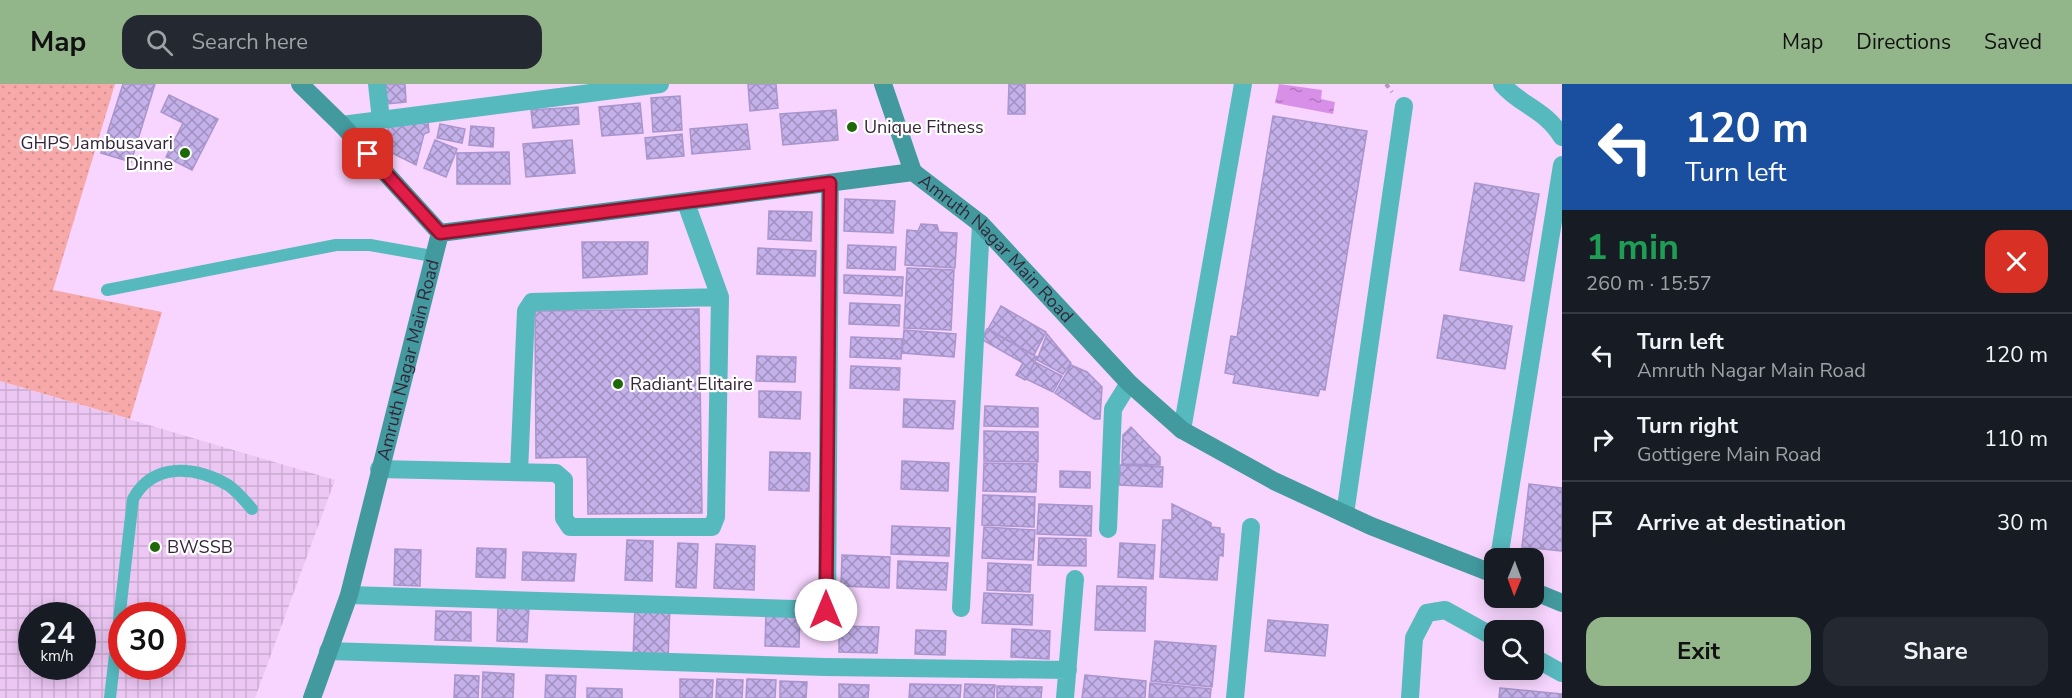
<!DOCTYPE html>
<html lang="en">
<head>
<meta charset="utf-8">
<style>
  :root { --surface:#171b24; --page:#242831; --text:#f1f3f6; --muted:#9ea1a6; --line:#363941; --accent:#92b58a }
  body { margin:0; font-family:"Nunito Sans",sans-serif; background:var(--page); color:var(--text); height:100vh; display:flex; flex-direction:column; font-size:22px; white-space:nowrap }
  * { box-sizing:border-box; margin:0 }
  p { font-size:20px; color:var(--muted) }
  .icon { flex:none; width:33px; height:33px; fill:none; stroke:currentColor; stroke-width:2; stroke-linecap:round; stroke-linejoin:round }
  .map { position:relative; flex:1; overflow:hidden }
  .details { display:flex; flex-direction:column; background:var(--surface); width:510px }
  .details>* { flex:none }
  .top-card { background:#1a4fa0; color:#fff; overflow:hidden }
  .needle { width:39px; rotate:181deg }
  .buttons { position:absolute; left:1484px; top:464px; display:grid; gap:12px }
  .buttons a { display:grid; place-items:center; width:60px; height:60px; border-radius:12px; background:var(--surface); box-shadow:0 3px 15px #0003; font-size:30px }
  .speed { position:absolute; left:18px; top:518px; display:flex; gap:12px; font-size:30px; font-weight:700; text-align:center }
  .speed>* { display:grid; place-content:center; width:78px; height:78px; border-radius:50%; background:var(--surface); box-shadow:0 3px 15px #0003; line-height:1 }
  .speed small { font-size:15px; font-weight:400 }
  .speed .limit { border:9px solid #d22; background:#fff; color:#111 }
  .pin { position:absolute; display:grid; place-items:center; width:51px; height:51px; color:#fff; margin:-26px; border-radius:12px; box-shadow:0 3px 9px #0006 }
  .me { position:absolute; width:66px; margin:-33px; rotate:0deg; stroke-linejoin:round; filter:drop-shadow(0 0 4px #0008) }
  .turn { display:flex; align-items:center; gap:21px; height:126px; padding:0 24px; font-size:27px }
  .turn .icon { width:78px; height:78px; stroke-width:2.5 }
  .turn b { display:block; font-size:42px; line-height:51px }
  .round { display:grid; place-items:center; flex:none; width:63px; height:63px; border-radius:18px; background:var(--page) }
  .summary { display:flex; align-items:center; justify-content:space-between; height:102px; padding:0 24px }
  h1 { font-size:36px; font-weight:700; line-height:45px; color:#1e9e55 }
  .button { display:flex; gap:12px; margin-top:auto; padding:12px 24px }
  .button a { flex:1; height:69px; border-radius:18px; background:var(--accent); color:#111; font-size:24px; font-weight:700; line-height:69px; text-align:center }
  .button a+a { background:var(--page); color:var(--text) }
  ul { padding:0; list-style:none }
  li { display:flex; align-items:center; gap:18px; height:84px; padding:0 24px; border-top:2px solid var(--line) }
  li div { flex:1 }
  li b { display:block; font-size:22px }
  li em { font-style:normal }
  header { display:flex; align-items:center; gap:36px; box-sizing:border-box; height:84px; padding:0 30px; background:var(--accent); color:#111 }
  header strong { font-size:28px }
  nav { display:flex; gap:33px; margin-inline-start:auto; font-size:21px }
  .search { width:420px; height:54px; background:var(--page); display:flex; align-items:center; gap:15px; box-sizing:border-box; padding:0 21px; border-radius:18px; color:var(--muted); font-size:22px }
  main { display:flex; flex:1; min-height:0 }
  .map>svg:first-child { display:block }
  .industrial { fill:url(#industrial-grid); fill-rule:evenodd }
  .grass { fill:url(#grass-dots) }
  .water { fill:url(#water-ripples) }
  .building { fill:url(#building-cross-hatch); stroke:#a995cd; stroke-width:1.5 }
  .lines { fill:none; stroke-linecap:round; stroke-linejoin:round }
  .path { stroke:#b196b7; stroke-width:4; stroke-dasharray:4.5 4.5; stroke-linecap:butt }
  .lane { stroke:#56b9be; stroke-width:12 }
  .street { stroke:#56b9be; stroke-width:18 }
  .secondary { stroke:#429a9f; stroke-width:18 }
  .route-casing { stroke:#92132f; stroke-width:15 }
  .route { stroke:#e11d48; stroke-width:10 }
  .poi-dot { fill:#1d6907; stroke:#fff; stroke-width:2 }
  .labels { text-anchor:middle; stroke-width:4.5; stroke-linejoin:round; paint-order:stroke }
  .poi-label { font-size:18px; fill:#36263a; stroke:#fff; text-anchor:start }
  .street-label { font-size:18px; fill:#36263a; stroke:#fff }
</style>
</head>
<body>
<header>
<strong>Map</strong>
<div class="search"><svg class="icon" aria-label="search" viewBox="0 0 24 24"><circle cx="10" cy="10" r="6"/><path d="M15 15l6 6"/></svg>Search here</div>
<nav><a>Map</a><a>Directions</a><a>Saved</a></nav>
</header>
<main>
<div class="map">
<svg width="1562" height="614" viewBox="0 0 1562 614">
  <defs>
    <pattern id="industrial-grid" width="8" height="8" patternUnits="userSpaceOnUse" patternTransform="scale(1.5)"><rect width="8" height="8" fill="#ecc7f4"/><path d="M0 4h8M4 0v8" fill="none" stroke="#cbabd2"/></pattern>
    <pattern id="grass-dots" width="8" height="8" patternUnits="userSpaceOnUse" patternTransform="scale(1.5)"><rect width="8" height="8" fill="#f6a9a8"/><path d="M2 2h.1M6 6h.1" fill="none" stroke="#d49191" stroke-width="1.8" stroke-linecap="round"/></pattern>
    <pattern id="water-ripples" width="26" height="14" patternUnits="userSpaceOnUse" patternTransform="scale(1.5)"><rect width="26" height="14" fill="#d88fe7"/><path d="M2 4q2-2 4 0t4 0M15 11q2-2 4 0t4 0" fill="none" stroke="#b075bc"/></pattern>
    <pattern id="building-cross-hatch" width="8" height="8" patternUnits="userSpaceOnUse" patternTransform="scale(1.5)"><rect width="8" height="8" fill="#c4b1ea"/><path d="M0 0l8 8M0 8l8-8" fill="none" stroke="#a090bf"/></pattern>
  </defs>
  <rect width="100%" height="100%" fill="#f7d5fe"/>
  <path class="industrial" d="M0,297L335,396L255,614H0ZM32,531H82V582H32ZM122,531H172V582H122Z"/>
  <path class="grass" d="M0,0H115L53,206L162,228L130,335L0,297Z"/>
  <path class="water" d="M1279,0L1322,6L1321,15L1335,18L1333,30L1275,19Z"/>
  <path class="building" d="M123,0H155L131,78L101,69Z
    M384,0H405L406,18L386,20Z
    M748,0H776L778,24L750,27Z
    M1009,0H1025V30H1008Z
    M169,11L218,35L192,86L166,73L183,39L161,28Z
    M680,12L682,46L653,48L651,14Z
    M640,19L643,49L602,52L599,23Z
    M578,23L579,40L533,44L531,26Z
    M836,26L838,56L783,61L780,30Z
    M1273,32L1367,47L1325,306L1320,305L1318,312L1233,299L1235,291L1225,289L1231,252L1237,253Z
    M428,38L429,48L424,50L416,81L390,68L388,41Z
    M440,40L465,45L462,59L437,54Z
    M747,40L750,65L692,70L690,45Z
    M471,42L494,44L493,63L469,61Z
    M682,50L684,72L647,75L645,54Z
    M435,56L457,65L446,93L424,84Z
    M572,56L575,89L526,93L523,60Z
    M509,68L510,100H457V69Z
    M1475,99L1539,110L1524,197L1460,186Z
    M845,115L895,117L893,149L844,147Z
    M769,127L812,128L811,157L768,155Z
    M921,140L937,141L939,148L957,149L955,184L905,181L907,146L918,147Z
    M582,158H648L647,190L583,194Z
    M848,161L896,163L895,186L847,184Z
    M758,164L816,167L815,192L757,190Z
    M907,184L954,186L951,246L904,244Z
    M844,191L903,193L902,212L844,209Z
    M850,219L900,221L899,242L849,240Z
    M1001,222L1046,248L1034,271L988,245Z
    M699,225L702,429L588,430L587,373L536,374L535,227Z
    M1444,231L1512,242L1505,285L1437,274Z
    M987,245L1037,273L1025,296L1016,291L1023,279L981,255Z
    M904,246L956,250L954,273L902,269Z
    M1047,250L1071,279L1063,290L1037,276Z
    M851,253L902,255L901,275L850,273Z
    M757,272L796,273L795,298L756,297Z
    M1035,278L1062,292L1053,308L1026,295Z
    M1071,281L1087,288L1102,303L1100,335H1094L1055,309Z
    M851,282L900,284L899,306L850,304Z
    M759,307L801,308L800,335L759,333Z
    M904,315L955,317L953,345L903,343Z
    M985,322L1038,324V343L984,342Z
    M1131,343L1160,373V381L1122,380L1123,351Z
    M984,347L1038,348V378L984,377Z
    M770,368L810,369L809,407L769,406Z
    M902,377L949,379L948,407L901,405Z
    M984,379L1037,380L1036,408L983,407Z
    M1120,381L1163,383L1162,403L1119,401Z
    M1060,387L1090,388V404L1060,403Z
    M1529,400L1562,404V467L1522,463Z
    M983,411L1035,413L1034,443L982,441Z
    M1039,420L1092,422L1091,452L1037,450Z
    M1172,420L1211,439V443L1220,444V450H1224L1223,472L1219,471L1217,496L1160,493L1163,436H1172Z
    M892,442L950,444L949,472L891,470Z
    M984,443L1035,446L1033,476L982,474Z
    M1039,454L1086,455V482L1038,481Z
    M627,456L653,457L652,497L625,496Z
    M678,459L698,460L696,504L676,503Z
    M1120,459L1155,461L1153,495L1118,493Z
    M716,460L755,462L754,506L714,504Z
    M477,464L506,465L505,494L476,493Z
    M395,465L421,466L420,502L394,501Z
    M523,468L576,470L574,497L522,496Z
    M842,471L890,473L889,504L841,502Z
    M898,477L948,479L946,506L897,504Z
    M988,479L1031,481L1030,508L987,506Z
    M1097,502L1146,503L1145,547L1095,546Z
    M984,509L1033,511L1032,541L982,539Z
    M635,521L670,522L668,576L633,575Z
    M498,522L529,523L527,558L497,557Z
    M436,527L471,528V557L435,556Z
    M766,528L800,529L799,563L765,562Z
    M1268,536L1328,541L1325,572L1265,567Z
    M839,542L879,543L877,569L839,568Z
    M1012,545L1050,547L1049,575L1011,573Z
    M916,546L946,547L945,571L915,570Z
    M1155,557L1216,562L1212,603L1151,597Z
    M483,588L514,590L513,614H482Z
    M455,591L479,592L478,614H454Z
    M546,591L576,592L575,614H545Z
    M1085,591L1146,597L1145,614H1082Z
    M680,595L713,596L712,614H680Z
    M717,595L743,596L742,614H716Z
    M747,595L776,596L775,614H746Z
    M780,597L807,598L806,614H780Z
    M1150,599L1211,605L1210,614H1149Z
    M839,600L869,601L868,614H839Z
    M910,600L961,601L960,614H909Z
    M965,600L995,601L994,614H964Z
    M997,602L1042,603L1041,614H997Z
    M587,604L622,605V614H587Z
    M1500,604L1562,610V614H1499Z"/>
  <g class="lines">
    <path class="path" d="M1386,0L1392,8"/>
    <path class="lane" d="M107,206L336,161H370L432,172
      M110,614L133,415C153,378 195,382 228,401C237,407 245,417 252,425"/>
    <path class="street" d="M377,0L381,36
      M1502,0C1521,22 1545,25 1562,53
      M342,41L660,0
      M1182,346L1243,0
      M379,385L556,389L564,396V434L570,443H712L716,433L720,213L686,119
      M519,388L526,227L532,218L720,213
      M1345,430L1404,22
      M1108,445L1113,325L1129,299
      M1499,474L1562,81
      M349,511L827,526L830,99
      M961,524L981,140
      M328,567L825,583L1068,586
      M1533,573L1562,589
      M1065,614L1075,495
      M1235,614L1251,443
      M1410,614L1414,554L1427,529L1445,526L1494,553"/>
    <g class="secondary">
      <path d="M300,0L342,41L440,149"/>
      <path d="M883,0L913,88"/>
      <path id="s1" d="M440,149L913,88L981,140L1129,299L1182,346L1274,397L1371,442L1494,490"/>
      <path d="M1533,507L1562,519"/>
      <path id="s2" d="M312,614L349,511L440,149"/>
    </g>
  </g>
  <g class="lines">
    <g class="route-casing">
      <path id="route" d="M368,70L440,149L830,99L826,526"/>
    </g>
    <use href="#route" class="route"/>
  </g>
  <g class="poi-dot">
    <circle cx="852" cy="43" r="6"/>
    <circle cx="185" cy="69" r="6"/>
    <circle cx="618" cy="300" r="6"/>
    <circle cx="155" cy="463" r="6"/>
  </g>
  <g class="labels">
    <g class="poi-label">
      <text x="864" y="49">Unique Fitness</text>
      <text x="173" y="65" text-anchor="end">GHPS Jambusavari<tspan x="173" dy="21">Dinne</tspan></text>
      <text x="630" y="306">Radiant Elitaire</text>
      <text x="167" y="469">BWSSB</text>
    </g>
    <g class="street-label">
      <text dy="6" stroke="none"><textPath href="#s1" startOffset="590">Amruth Nagar Main Road</textPath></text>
      <text dy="6" stroke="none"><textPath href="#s2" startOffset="352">Amruth Nagar Main Road</textPath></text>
    </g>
  </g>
</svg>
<div class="buttons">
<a><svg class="needle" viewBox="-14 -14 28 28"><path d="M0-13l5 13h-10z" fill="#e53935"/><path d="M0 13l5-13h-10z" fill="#9ea1a6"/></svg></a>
<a><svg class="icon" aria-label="search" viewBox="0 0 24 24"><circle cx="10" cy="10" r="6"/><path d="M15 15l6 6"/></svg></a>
</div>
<div class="speed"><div>24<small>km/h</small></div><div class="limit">30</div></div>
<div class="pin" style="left:368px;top:70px;background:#d93025"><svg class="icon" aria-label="arrive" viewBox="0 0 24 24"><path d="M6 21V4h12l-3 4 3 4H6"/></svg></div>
<svg class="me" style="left:826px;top:526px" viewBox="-20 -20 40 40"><circle r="19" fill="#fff"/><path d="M0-13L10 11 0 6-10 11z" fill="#e11d48"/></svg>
</div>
<section class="details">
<div class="top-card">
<div class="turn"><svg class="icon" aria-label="left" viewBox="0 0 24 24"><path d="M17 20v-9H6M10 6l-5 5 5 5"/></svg><div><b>120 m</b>Turn left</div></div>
</div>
<div class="summary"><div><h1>1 min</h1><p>260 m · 15:57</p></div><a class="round" style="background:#d93025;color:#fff"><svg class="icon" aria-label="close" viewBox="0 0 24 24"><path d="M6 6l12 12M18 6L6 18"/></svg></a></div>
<ul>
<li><svg class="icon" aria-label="left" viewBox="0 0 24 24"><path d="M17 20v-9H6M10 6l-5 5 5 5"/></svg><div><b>Turn left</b><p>Amruth Nagar Main Road</p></div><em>120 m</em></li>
<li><svg class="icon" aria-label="right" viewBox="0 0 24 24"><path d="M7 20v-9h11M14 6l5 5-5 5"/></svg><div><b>Turn right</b><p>Gottigere Main Road</p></div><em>110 m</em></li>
<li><svg class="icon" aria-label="arrive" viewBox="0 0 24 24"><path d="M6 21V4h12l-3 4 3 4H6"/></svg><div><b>Arrive at destination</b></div><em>30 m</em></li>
</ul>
<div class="button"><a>Exit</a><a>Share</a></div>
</section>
</main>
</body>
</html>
